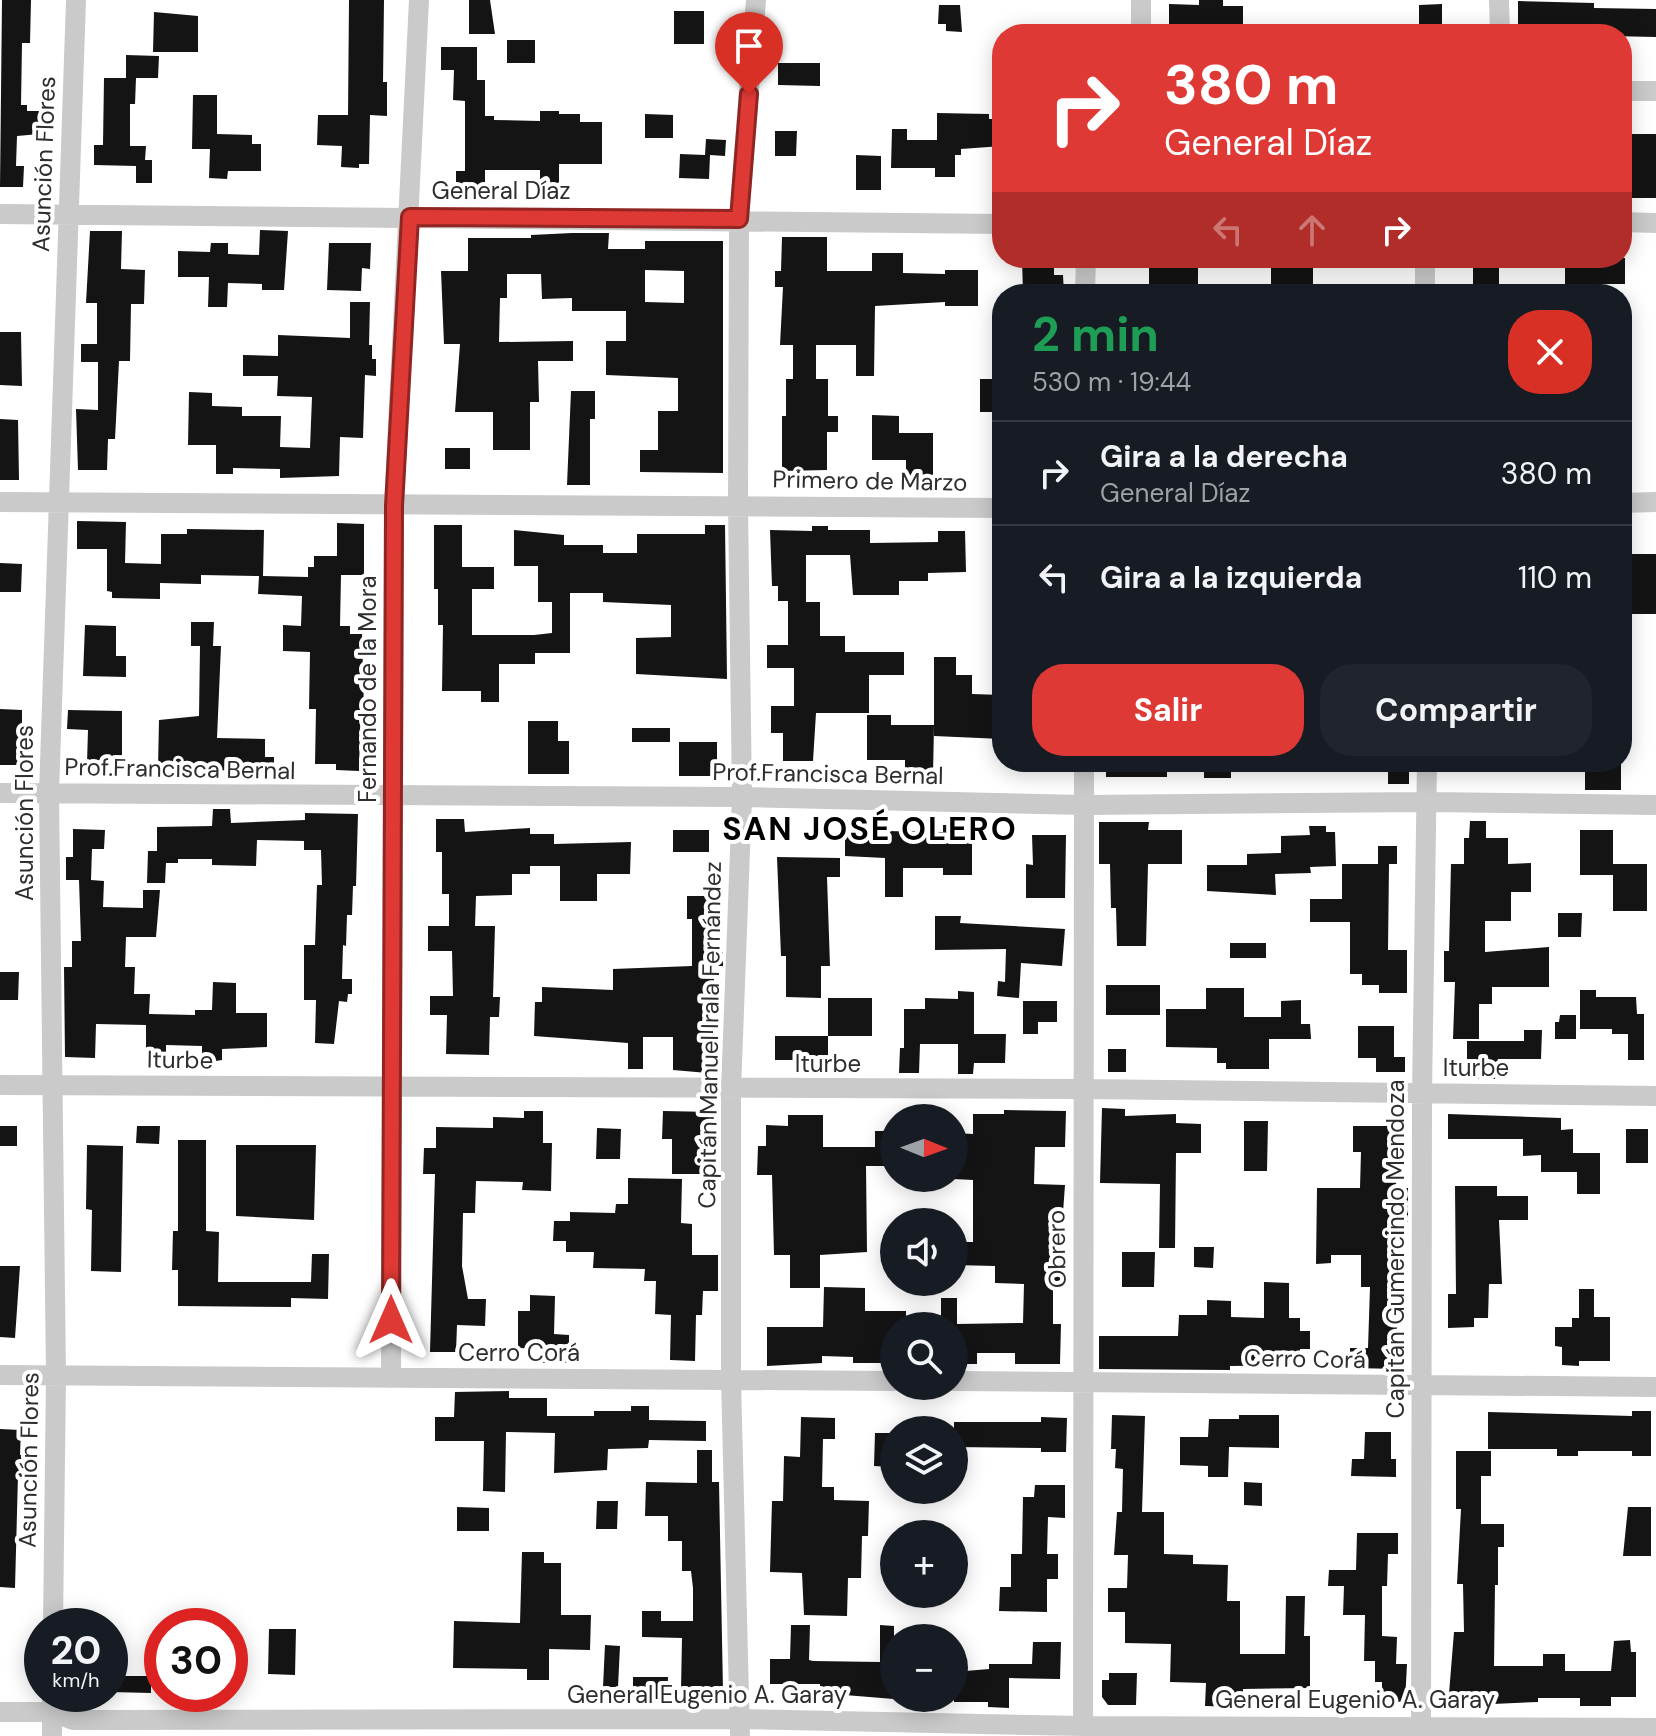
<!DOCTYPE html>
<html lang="es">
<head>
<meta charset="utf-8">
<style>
  :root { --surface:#171b24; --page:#20242c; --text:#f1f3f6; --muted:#9ea1a6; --line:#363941; --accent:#de3935 }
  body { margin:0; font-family:"DM Sans",sans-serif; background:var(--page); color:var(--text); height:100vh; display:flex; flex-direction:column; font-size:30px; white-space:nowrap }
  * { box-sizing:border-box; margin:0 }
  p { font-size:26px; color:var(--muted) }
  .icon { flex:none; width:44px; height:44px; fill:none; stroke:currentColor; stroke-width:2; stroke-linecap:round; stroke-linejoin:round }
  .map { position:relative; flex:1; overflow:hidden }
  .panel { position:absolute; left:992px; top:284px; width:640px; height:488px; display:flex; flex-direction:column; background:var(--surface); border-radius:32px; box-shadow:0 4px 20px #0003 }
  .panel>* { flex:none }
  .hud { position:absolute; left:992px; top:24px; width:640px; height:244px; border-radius:32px; box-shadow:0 4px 20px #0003; background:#de3935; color:#fff; overflow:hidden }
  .needle { width:52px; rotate:91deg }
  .buttons { position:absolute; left:880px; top:1104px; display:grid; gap:16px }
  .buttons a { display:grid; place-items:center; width:88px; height:88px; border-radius:50%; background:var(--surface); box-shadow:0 4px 20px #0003; font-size:40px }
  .speed { position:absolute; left:24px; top:1608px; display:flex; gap:16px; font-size:40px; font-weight:700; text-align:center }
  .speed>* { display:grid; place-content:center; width:104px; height:104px; border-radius:50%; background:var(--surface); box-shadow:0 4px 20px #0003; line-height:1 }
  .speed small { font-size:20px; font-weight:400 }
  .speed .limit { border:12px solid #d22; background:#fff; color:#111 }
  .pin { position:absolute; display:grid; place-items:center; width:68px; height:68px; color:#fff; margin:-82px -34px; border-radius:50% 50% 50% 0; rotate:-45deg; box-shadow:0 0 8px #0007 }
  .pin .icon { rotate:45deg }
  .me { position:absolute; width:88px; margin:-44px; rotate:0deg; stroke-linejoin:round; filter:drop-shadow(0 0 6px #0008) }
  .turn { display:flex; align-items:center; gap:28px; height:168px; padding:0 40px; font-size:36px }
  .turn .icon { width:104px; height:104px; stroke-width:2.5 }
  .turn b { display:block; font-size:56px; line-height:68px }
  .lanes { display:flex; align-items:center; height:76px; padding:0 40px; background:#0003; justify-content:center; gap:40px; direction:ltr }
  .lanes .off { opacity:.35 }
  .round { display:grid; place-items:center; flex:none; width:84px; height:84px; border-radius:32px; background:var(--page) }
  .summary { display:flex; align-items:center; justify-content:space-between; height:136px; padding:0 40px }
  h1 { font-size:48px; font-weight:700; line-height:60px; color:#1e9e55 }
  .button { display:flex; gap:16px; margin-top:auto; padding:16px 40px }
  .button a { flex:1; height:92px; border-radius:32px; background:var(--accent); color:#fff; font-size:32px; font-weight:700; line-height:92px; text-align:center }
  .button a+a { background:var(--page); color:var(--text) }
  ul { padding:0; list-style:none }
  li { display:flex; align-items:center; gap:24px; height:104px; padding:0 40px; border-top:2px solid var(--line) }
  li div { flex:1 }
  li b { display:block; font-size:30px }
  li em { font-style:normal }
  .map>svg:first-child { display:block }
  .building { fill:#141414; fill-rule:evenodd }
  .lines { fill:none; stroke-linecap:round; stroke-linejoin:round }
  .street { stroke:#cacaca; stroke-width:20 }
  .route-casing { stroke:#902522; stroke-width:20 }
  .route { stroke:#de3935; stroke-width:14 }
  .labels { text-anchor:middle; stroke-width:8; stroke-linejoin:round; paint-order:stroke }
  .street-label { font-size:24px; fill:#2d2d2d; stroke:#fff }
  .district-label { font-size:32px; font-weight:bold; letter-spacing:2px; fill:#000; stroke:#fff }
</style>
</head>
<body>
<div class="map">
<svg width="1656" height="1736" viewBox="0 0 1656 1736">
  <rect width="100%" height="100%" fill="#fff"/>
  <path class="building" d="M2,0H31L30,43H22L21,105H27V111H40L39,134L17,136L16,166H24L23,187H0Z
    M349,0H384L383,82H387V116L370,115L369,164H359V168L341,167L342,146L317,145L318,115H348Z
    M469,0H490L495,34H469Z
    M1199,0H1223V6H1243V34L1169,31V4L1199,5Z
    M1518,1L1594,3V8L1656,9V37L1518,34Z
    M1442,4V34H1419V5Z
    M939,5H960L962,32L946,31V24H938Z
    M674,11H704V44H674Z
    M154,12L198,16V52H153Z
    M507,40H535V63H507Z
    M441,47H477V80H485V116H494V120L540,121V111H559V114H580V122H602V164H559V186H540V170H485V186H456V171H465V101L453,100L454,70H441Z
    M126,55L159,56L158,78H136L135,104H130V146H146L145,160H152V183H136V166L94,165V145H103L104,78H126Z
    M778,63H820V86L778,85Z
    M193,95H217V134L252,135V144H261V171H228L227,179L209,178L210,149H192Z
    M937,113L989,114V119H1002V146L961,149V155H955V177H935V168H891L892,129H907V140H937Z
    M645,114L673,115V138H645Z
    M775,131H797L796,156H775Z
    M1622,134H1656V198H1630V180H1622Z
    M706,139L726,140L725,156L710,155L709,179L679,178L680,154L705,155Z
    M856,155L881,156V190H856Z
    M260,230L288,231L284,290H262V284L228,283L227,307H208L209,277H178V251L210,252L211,243H228V254L259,255Z
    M90,231H122L121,269L145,270L144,304H131L130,361H119L115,439H108L107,470H78L76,409L98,410V362H81V344H97V303H86Z
    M572,233H609L608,249H645V241H723V473L640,472V450H658V411H678V378L606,375V341H626V311H572V298L542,299L541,274H507V298H500L499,342L573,341V361H538L539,402H530V450H493V412H455L460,344H444L441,271H468V238H531V235ZM645,270L684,271V303L645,302Z
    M782,237H827V271H872V253H903V273L945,274V270H978V306H945V302L875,306L874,376H856V345H816V379H828V416H838V432H827V470L782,471V416H786V379H793V345H780L783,287H775V271H781Z
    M329,243H371L370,269L362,268L361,291L327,290Z
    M1022,258H1054V275H1063L1064,294H1023Z
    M1149,258H1198V294H1149Z
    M1271,258H1313V294H1293V286H1271Z
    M1473,258H1499V294H1473Z
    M1565,258H1625V284H1602V294H1565Z
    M350,302H370L369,345H372V359H376V376L365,375L363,438L340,437L339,476L280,478V469L233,468V474H216V445H188L189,392L212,393V406L242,407V416H281L280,447L310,448L312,397L277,396L278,376H243V355L278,356V335L350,338Z
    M0,332H21L22,386L0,385Z
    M980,379H1002V412H980Z
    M571,391H595V419H590V485H567Z
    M872,415L899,416V433H933V478H906V460H872Z
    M0,419L18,420L19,480H0Z
    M445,448H470V469H445Z
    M77,521L126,522L125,563L161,564V534H187V529L264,530L263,576L308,577V567H314V556H337V523L364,524V575H341L340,626H350V634H362L364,710H361L360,730L359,771L336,770V764H315L316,709H309L310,652L283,651V625L301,626L302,596L258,594L259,576L201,575V584L160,583V599L112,598V592L107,591V549H77Z
    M434,525H462V567H494V589H472V635H534L552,633V602H538V566H514V530L564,535V545H603V553H637V534H705V525H725L727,679L636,674V638L671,637V605L603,602V593H570V653H535V664H499V702H481V691H442L443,625H438V589H434Z
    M812,526H828V530H870V543L938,542V531H965L966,572L928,573V581H899V595H853L850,555H806V602H820V636H845V652H904V675H869V713H816L813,761H783V733H771V706H794V668H767V645H788V601H778V586H772L770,530L812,531Z
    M1626,554H1656V614H1626Z
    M0,563L22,564L21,592H0Z
    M191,622H214L213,646H221L217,738L265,739V757H274V772L158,768L159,720L199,716L200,646H191Z
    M85,625L116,626V656H126V677L83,676Z
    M934,657H956V675H972V694L1002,695V739L934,736Z
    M0,709L22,710V765H0Z
    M68,710L122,711V764L87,763L88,730L67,729Z
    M867,715H891V725H934L933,775H905V760H867Z
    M528,721H558V741H569V774H528Z
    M632,728H670V742H632Z
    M679,742H717V776H679Z
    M1106,762H1167V777H1106Z
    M1204,762H1231V778H1204Z
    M1388,762H1409V784H1388Z
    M1585,762H1621V790H1585Z
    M213,809H230L231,823L305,820V813L358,814L356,886H353L352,915H347L346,946L343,945L342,979H352V994H348L347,1002L339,1001L334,1044L315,1043L316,1000H304V945H315L317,885H322L321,850H304V841L257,840L256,866L212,865V859H178V863H166L165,883H147L148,851H157V827L212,826Z
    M436,819H464L465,832L530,828V834H554V844L631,842L630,874H597V901H560V866H530V874H512V895L476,896L475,926H495L493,997H500L499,1017H490L489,1055L446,1054L447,1015H430V996H453L452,951H428V926H449V894H442V852H436Z
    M845,820H870V829L884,831L943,832V825H972V875H943V868H903V897H885V858L845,856Z
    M1470,821H1486V838H1508V864L1531,863V892H1511V921H1485V952L1549,947V987H1492V1004H1479V1039H1453L1455,982H1444V951H1449L1451,864H1464V838H1469Z
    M1099,822H1149L1148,830H1182V864H1148L1146,946H1117L1116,908H1111L1110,864H1099Z
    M1309,826H1326V832H1335L1336,866L1310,867L1311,873L1275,874L1276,895L1207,891V865H1247V854L1281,853V836L1310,835Z
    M73,829L105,830L104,849H92L91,880L104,881L103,907L143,908V890H160L156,937H126L125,967H135L134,994H150L149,1014L195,1015V1010H212L213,982L236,983V1013H267V1047L222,1049V1060L202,1063V1046L166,1045V1061H146V1025L96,1024L95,1058L65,1057L64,967H72V941H81L79,880H66V857H73Z
    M673,830H709V852H673Z
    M1580,830H1613V864H1647V911H1613V875H1580Z
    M1032,835H1066L1065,898H1026V864L1033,865Z
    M1378,846H1397V864H1389L1388,950H1407V993H1379V985H1362V974H1350V922H1310V899H1342V864H1378Z
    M777,857L840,858V877H827L830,966H821V998L786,997V956H781Z
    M687,896H719V919H708V951H723V966H715L713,992V1045H720L719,1074L673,1070V1037H643V1069H628V1043L534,1036L535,1002H542V987L613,990V969L692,966V919H687Z
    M1558,913H1582L1581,937H1558Z
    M935,916H961L960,923L1065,929L1062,966L1021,963L1019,998L997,996L998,981L1005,982L1006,949L935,950Z
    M1230,943H1266V958H1230Z
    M0,972H19L18,1000H0Z
    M1106,985H1160V1015H1106Z
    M1206,988H1244V1017H1281V1001L1301,1000V1024H1310L1311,1039H1269V1069H1226V1063H1217V1048L1166,1047V1009H1206Z
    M1580,990H1596V997H1636L1637,1014H1644V1060H1628V1034H1612V1029H1580Z
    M958,991L974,992V1034H1006L1005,1063H974L973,1074H958V1044H920L919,1073H899L900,1048H904V1009H925V998L958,999Z
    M828,998H872V1036H828Z
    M1023,1001H1057V1022H1038V1034H1023Z
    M1560,1015H1576V1039H1555V1022H1559Z
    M1358,1026H1394V1057H1405V1072H1376V1058H1358Z
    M1524,1030H1542L1541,1059H1498L1495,1079H1472V1061L1467,1062V1041H1524Z
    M775,1036H828V1060H775Z
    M1108,1049H1126V1072H1108Z
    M1102,1108L1125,1109V1116L1176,1114V1123L1201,1124V1153H1176L1175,1248H1159L1160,1184L1100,1183Z
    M1004,1110L1066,1111L1065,1147H1035L1034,1184L1065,1185L1060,1254H1067V1281H1053V1324H1061L1060,1364H1015V1353H977V1364H954V1326H941V1298H957V1324L1023,1323L1024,1284L995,1283V1266L954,1265V1242H973V1180L954,1179V1133L973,1134V1114H1004Z
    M524,1111H543V1143H552L551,1191L522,1190L523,1182L476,1181L475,1213H463L462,1266L468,1299H486L485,1326L457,1325L456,1352H430L435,1174H423L424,1148H436V1127L493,1128V1117L524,1118Z
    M663,1111L714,1112L713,1140H705L704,1174H672V1139H662Z
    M1448,1114L1561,1118V1130L1573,1129V1153H1600V1194H1577V1172H1541V1155L1523,1156V1139H1448Z
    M788,1115H823V1147H875V1131H894V1166H866L867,1252L820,1255V1288H790V1255H774L772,1175H757L758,1146H766V1125L788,1126Z
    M1244,1121H1268L1267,1171H1244Z
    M0,1126H17V1146H0Z
    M137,1126H160L159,1144L136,1143Z
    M1353,1126H1398L1396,1188H1408V1222H1398L1397,1331H1402V1369L1350,1368V1348H1368L1370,1287H1361V1255H1331V1263L1316,1264L1317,1188H1360L1361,1152H1353Z
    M597,1128L621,1129L620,1159H596Z
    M1626,1129H1648V1163H1626Z
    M178,1140H206V1231L219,1232L218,1282H311L312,1254H329L328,1299L291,1298V1307L178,1306V1270H172L173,1231H178Z
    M87,1145L123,1146L121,1272L91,1271L92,1210L86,1209Z
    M236,1145H316L314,1220L236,1216Z
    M628,1178L682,1179L681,1223L692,1224V1255H718V1291H703L702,1315H696L695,1361L670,1360L671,1315L655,1314L656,1281H644L645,1269L593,1268L594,1252H566V1241H553L554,1221H570V1212L615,1213L616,1204H628Z
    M1455,1186H1497V1196H1528V1220H1499L1502,1284H1489L1488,1318H1474V1327L1448,1328V1294H1456Z
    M1194,1247H1214L1213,1268L1194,1267Z
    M1122,1252H1155L1154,1287H1122Z
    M0,1266H20L15,1338L0,1337Z
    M1264,1282L1289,1283V1318H1300V1331H1310V1349H1300V1365L1230,1366V1370L1099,1369V1336H1178L1179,1315H1207V1300L1231,1301V1317L1264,1318Z
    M824,1287L865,1288V1311H906V1326H894V1363H853V1357L822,1356V1363L767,1366V1327H823Z
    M1579,1289H1594V1317H1610V1361H1579V1366L1562,1365V1347L1555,1346V1327H1572V1318H1579Z
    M530,1295L555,1296L554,1334L569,1335V1363H543L544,1349L518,1348V1311H530Z
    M509,1391V1398H547V1416H594V1411H631V1406H649V1420L706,1421V1441L649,1440L648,1448L608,1449L607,1470L554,1473L555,1433L506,1432L505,1492L483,1491L484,1441H435V1417H454L455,1392Z
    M1632,1411H1651V1456H1632V1451H1578V1456H1557V1449H1488V1412L1632,1416Z
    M1112,1415L1145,1416L1142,1512H1164V1554L1193,1555V1564L1228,1565L1227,1601H1240V1654H1285L1286,1596H1305L1304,1636H1310V1688L1243,1689V1707L1205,1706L1206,1683L1170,1682L1171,1644L1125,1643V1612H1108V1588H1127L1128,1555H1114L1117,1512H1122L1123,1469L1115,1468L1116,1449H1111Z
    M1239,1415H1279V1448L1229,1447L1228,1477H1208V1466L1180,1465V1437H1208L1209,1419H1239Z
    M801,1417L835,1418V1439H823L822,1487H834V1500L869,1501L868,1536H862L861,1578H848L847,1616L804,1615L802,1573L770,1572L772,1501H783L784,1456L800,1457Z
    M1041,1417L1067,1418L1066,1452H1041V1448L954,1447V1422H1041Z
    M0,1429L21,1430L20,1455H24V1475H18L15,1588L0,1587Z
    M1365,1432H1391V1459H1396V1477L1351,1476L1352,1459H1364Z
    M875,1433H894L891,1467L874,1466Z
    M697,1450H712V1482H719L723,1691L681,1690L682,1638L642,1637V1611H661V1621H693V1588L691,1571H682V1541H668V1516H645L646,1482L697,1483Z
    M1456,1451H1491V1476H1481V1524H1504V1547H1498V1585H1495L1494,1666H1543V1654H1565V1671H1611L1614,1641L1630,1640L1631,1652H1636V1697H1611V1706H1580V1698H1538V1702L1448,1706L1454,1632H1464L1463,1584H1457L1461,1509H1456Z
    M1244,1482L1262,1483V1506L1244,1505Z
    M1035,1485H1065V1518L1048,1517L1047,1554H1058V1579H1047V1612L999,1611L1000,1587H1011V1554H1022L1023,1497H1034Z
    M597,1501H618L617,1529H596Z
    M457,1507L489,1508V1531H457Z
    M1628,1507H1651V1556H1623Z
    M1357,1533H1398V1554H1388L1387,1586H1382V1636L1397,1637L1396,1664H1407L1405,1702L1382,1701V1682H1375V1661H1364L1365,1615H1343L1344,1586H1328L1329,1570H1356Z
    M522,1552H544V1563H561V1615H591L590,1650L549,1649V1680H527V1669L453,1668L454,1621L520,1623Z
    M791,1625H810L809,1660L813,1661L880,1662V1625L894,1626V1699L820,1693V1684H770V1659H790Z
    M269,1629H296L295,1675L268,1674Z
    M1033,1642H1061L1060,1679L1009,1678V1708L988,1707V1702H954V1672L989,1669V1664H1032Z
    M605,1645L620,1646L618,1687H603Z
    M1109,1673H1137L1136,1705H1108L1102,1697V1680H1109Z
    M110,1676H151V1693L110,1692Z
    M633,1677H668L667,1699H633Z"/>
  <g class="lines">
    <path class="street" d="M1141,0V34
      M1499,0L1500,34
      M1622,91H1656
      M0,214L1002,224
      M1622,222L1656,223
      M1425,258V294
      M1085,294L1086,258
      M0,502L1002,508
      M1622,503L1656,502
      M0,793L742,797L1084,805L1427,802L1656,805
      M0,1085L1082,1089L1656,1096
      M0,1375L894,1381
      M391,1378L394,506L419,0
      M954,1381L1656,1387
      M53,1626L56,1376L49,793L76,0
      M0,1712H52L73,1720L740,1719L1083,1726L1656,1728
      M52,1736V1694
      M740,1736L731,1380V1090L742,797L738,505L739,219L756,0
      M1083,1736L1084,762
      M1421,1736L1422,1094L1427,762"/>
  </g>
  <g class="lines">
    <g class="route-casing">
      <path id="route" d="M391,1320L394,506L410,217L739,219L749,94"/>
    </g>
    <use href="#route" class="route"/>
  </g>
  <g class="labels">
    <g class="street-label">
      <text transform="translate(44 164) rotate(-88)" y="8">Asunción Flores</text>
      <text x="501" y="199">General Díaz</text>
      <text transform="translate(870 481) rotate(1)" y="8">Primero de Marzo</text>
      <text transform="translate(368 689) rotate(-90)" y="8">Fernando de la Mora</text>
      <text transform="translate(180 769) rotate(1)" y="8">Prof.Francisca Bernal</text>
      <text transform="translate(828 774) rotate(1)" y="8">Prof.Francisca Bernal</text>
      <text transform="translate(25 813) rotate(-90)" y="8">Asunción Flores</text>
      <text transform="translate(710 1035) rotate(-89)" y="8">Capitán Manuel Irala Fernández</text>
      <text transform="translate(180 1060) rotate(1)" y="8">Iturbe</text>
      <text x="828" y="1072">Iturbe</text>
      <text x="1476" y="1076">Iturbe</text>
      <text transform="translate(1057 1249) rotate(-91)" y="8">Obrero</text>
      <text transform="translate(1396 1249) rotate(-90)" y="8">Capitán Gumercindo Mendoza</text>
      <text x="519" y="1361">Cerro Corá</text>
      <text transform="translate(1305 1359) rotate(1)" y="8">Cerro Corá</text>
      <text transform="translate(29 1460) rotate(-89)" y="8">Asunción Flores</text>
      <text x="707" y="1703">General Eugenio A. Garay</text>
      <text x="1355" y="1708">General Eugenio A. Garay</text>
    </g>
    <g class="district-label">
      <text x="870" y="840">SAN JOSÉ OLERO</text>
    </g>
  </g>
</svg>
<div class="buttons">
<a><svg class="needle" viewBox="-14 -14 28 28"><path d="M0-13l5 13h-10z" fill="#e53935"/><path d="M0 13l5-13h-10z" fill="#9ea1a6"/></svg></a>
<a><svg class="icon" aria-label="sound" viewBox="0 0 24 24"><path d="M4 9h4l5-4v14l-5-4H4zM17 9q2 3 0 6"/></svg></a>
<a><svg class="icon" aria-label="search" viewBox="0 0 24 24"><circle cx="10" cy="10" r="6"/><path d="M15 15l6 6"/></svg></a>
<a><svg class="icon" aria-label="layers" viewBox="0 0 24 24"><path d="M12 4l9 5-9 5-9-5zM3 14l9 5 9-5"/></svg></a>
<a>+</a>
<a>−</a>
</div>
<div class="speed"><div>20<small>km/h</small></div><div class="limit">30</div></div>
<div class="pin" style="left:749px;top:94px;background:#d93025"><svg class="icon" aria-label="arrive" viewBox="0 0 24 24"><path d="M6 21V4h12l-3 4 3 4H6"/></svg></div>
<svg class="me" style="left:391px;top:1320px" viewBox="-20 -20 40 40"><path d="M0-17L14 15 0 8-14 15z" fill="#de3935" stroke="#fff" stroke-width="4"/></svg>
<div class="hud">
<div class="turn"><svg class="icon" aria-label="right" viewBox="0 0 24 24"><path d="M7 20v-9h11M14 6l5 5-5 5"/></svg><div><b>380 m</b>General Díaz</div></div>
<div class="lanes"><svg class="icon off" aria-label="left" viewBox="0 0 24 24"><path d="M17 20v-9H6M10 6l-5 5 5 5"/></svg><svg class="icon off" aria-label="ahead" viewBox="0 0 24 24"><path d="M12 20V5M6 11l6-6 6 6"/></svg><svg class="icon" aria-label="right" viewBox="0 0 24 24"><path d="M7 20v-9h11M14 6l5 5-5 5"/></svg></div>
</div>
<section class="panel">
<div class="summary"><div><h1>2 min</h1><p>530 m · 19:44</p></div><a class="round" style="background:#d93025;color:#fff"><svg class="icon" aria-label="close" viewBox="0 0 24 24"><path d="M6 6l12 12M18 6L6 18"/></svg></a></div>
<ul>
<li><svg class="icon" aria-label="right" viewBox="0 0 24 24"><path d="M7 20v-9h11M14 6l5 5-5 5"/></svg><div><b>Gira a la derecha</b><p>General Díaz</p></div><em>380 m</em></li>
<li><svg class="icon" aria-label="left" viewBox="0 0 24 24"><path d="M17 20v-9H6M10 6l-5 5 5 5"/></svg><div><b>Gira a la izquierda</b></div><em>110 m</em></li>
</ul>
<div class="button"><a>Salir</a><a>Compartir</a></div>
</section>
</div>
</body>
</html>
